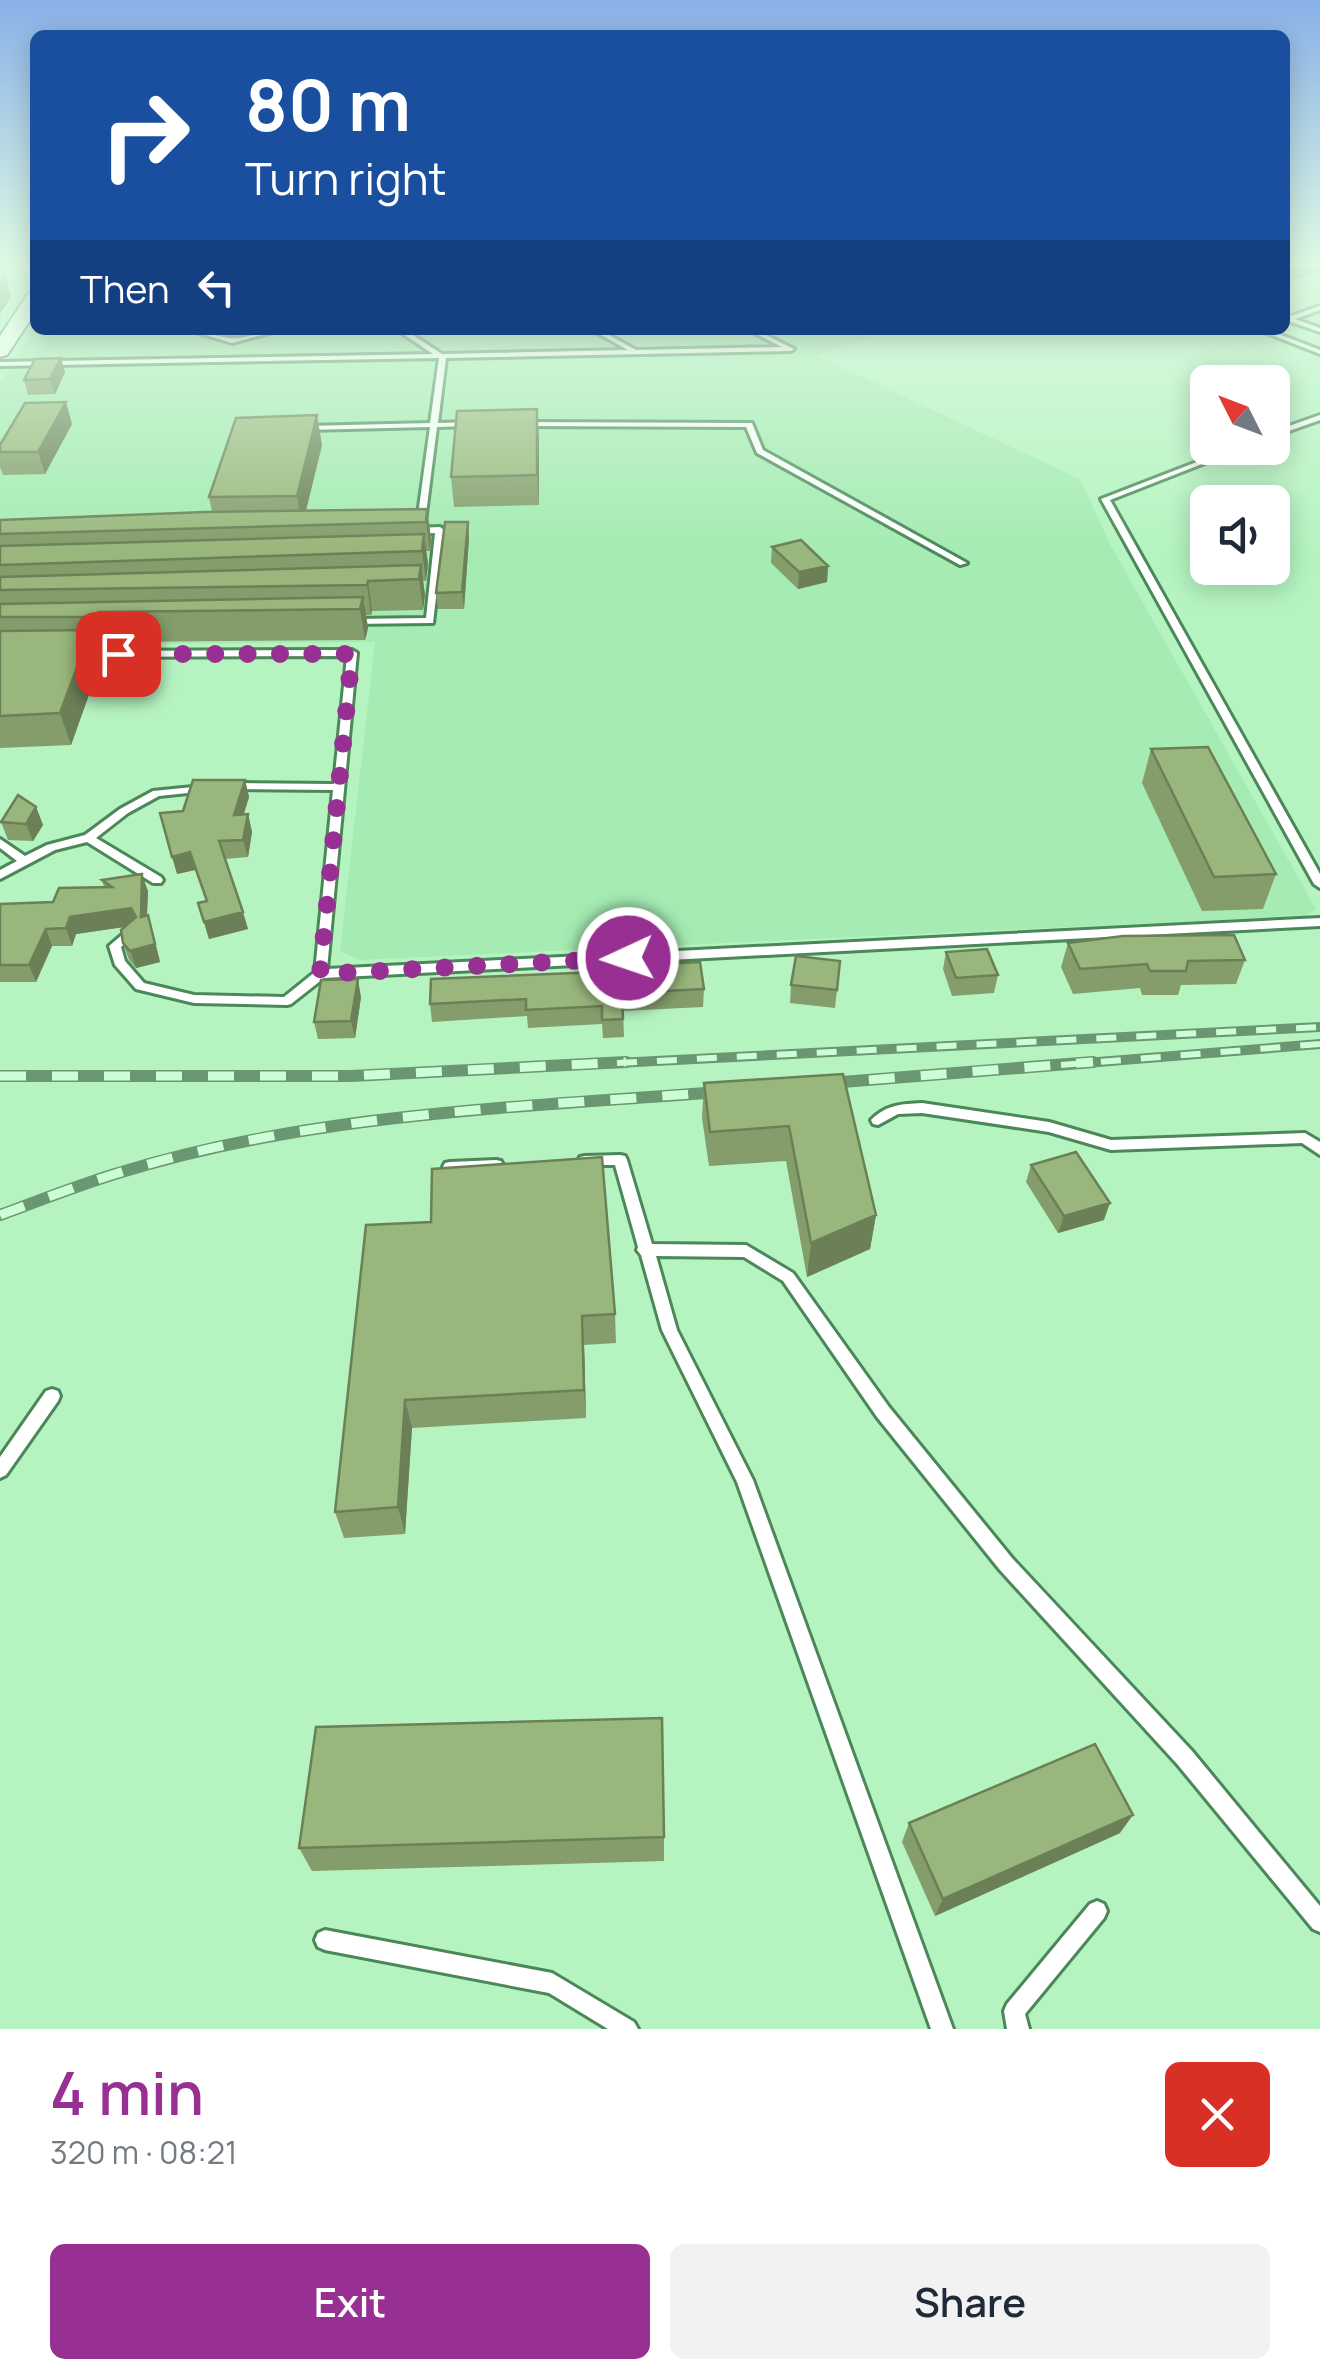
<!DOCTYPE html>
<html lang="en">
<head>
<meta charset="utf-8">
<style>
  :root { --surface:#fff; --page:#f2f2f3; --text:#1f2937; --muted:#747a83; --accent:#982f92 }
  body { margin:0; font-family:Manrope,sans-serif; background:var(--page); color:var(--text); height:100vh; display:flex; flex-direction:column; font-size:38px; white-space:nowrap }
  * { box-sizing:border-box; margin:0 }
  p { font-size:32px; color:var(--muted) }
  .icon { flex:none; width:55px; height:55px; fill:none; stroke:currentColor; stroke-width:2; stroke-linecap:round; stroke-linejoin:round }
  .map { position:relative; height:2029px; overflow:hidden }
  .panel { display:flex; flex-direction:column; background:var(--surface); flex:1 }
  .panel>* { flex:none }
  .hud { position:absolute; left:30px; top:30px; width:1260px; height:305px; border-radius:15px; box-shadow:0 5px 25px #0003; background:#1a4fa0; color:#fff; overflow:hidden }
  .needle { width:65px; rotate:312deg }
  .fabs { position:absolute; left:1190px; top:365px; display:grid; gap:20px }
  .fabs a { display:grid; place-items:center; width:100px; height:100px; border-radius:15px; background:var(--surface); box-shadow:0 5px 25px #0003; font-size:50px }
  .pin { position:absolute; display:grid; place-items:center; width:85px; height:85px; color:#fff; margin:-42px; border-radius:20px; box-shadow:0 5px 15px #0006 }
  .me { position:absolute; width:110px; margin:-55px; rotate:267deg; stroke-linejoin:round; filter:drop-shadow(0 0 8px #0008) }
  .turn { display:flex; align-items:center; gap:35px; height:210px; padding:0 50px; font-size:45px }
  .turn .icon { width:130px; height:130px; stroke-width:2.5 }
  .turn b { display:block; font-size:70px; line-height:85px }
  .then { display:flex; align-items:center; height:95px; padding:0 50px; background:#0003; gap:20px; font-size:38px }
  .round { display:grid; place-items:center; flex:none; width:105px; height:105px; border-radius:15px; background:var(--page) }
  .overview { display:flex; align-items:center; justify-content:space-between; height:170px; padding:0 50px }
  h1 { font-size:60px; font-weight:600; line-height:75px; color:var(--accent) }
  .button { display:flex; gap:20px; margin-top:auto; padding:20px 50px }
  .button a { flex:1; height:115px; border-radius:15px; background:var(--accent); color:#fff; font-size:40px; font-weight:600; line-height:115px; text-align:center }
  .button a+a { background:var(--page); color:var(--text) }
  .map>svg:first-child { display:block }
  .built { fill:#a5ebb3 }
  .lines { fill:none; stroke-linecap:round; stroke-linejoin:round }
  .lane-casing { stroke:#4b8759; stroke-width:6 }
  .secondary-casing { stroke:#4b8759; stroke-width:4 }
  .lane { fill:#fff; fill-rule:evenodd }
  .secondary { fill:#fff; fill-rule:evenodd }
  .rail-far1-casing { stroke:#6a9672; stroke-width:10 }
  .rail-casing { stroke:#6a9672; stroke-width:12 }
  .rail-far1 { stroke:#ccfed5; stroke-width:6; stroke-dasharray:20; stroke-linecap:butt }
  .rail { stroke:#ccfed5; stroke-width:9; stroke-dasharray:26; stroke-linecap:butt }
  .wall { fill:#849d6b }
  .shaded-wall { fill:#6b8057 }
  .building { fill:#99b77c; stroke:#6b8057; stroke-width:2.5 }
  .route { stroke:#982f92; stroke-width:18; stroke-dasharray:0 32.4 }
</style>
</head>
<body>
<div class="map">
<svg width="1320" height="2029" viewBox="0 0 1320 2029">
  <rect width="100%" height="100%" fill="#b5f4c1"/>
  <path class="built" d="M35,326V330H854L869,337L815,355L1080,479L1111,546L1316,909L1306,916L359,960L340,951L375,642L0,645V382L9,369L23,361L16,357Z"/>
  <g class="lines">
    <g class="lane-casing">
      <path id="lane" d="M1320,306V310L1295,319L1320,328V332L1288,321L1285,322V318Z
        M189,330C203,330 216,337 230,338C246,340 264,330 280,330L232,343Z
        M397,330H405L442,354L628,350L592,330H600L636,350L782,347L748,330H756L794,349L791,351L446,358L438,423L471,422L475,424L471,426L437,427L425,522L421,525L417,522L430,427L306,430L302,428L306,426L430,423L439,358L0,366V362L433,354Z
        M1259,330H1268L1320,350V354Z
        M1320,415V420L1272,437V432Z
        M518,422L752,423L763,450L967,563L960,565L757,453L746,427L521,426H518Z
        M1233,448H1243L1110,500L1320,874V888L1314,884L1101,499Z
        M440,527L444,530L433,623L349,624V620L352,619L426,618L435,533L415,534L411,531L415,528Z
        M352,650L357,653L327,969L1320,918V926L324,978L291,1004L287,1005L194,1003L136,989L115,965L109,946L129,929L133,928L139,932L121,947L125,961L144,983L194,995L284,997L315,972L333,790L233,789L228,786L233,783L334,784L347,656L82,657L77,654L82,651Z
        M203,786L207,787V791L159,796L128,813L96,838L161,877L163,880L161,883H153L87,842L55,850L0,879V870L17,861L0,848V839L25,856L47,845L85,835L120,809L153,791Z
        M922,1103L1049,1122L1111,1140L1305,1133L1320,1142V1155L1302,1143L1111,1150L1049,1132L922,1113L898,1114L878,1125L873,1124L871,1120C886,1105 901,1104 922,1103Z
        M620,1155L625,1156L627,1160L652,1244L746,1245L793,1273L889,1407L1012,1558L1192,1751L1320,1906V1932L1313,1929L1178,1765L1000,1570L877,1417L783,1281L744,1257L656,1256L677,1330L753,1480L953,2029H931L737,1482L662,1330L641,1255L637,1250L638,1247L615,1165H580L578,1161L580,1157L585,1156Z
        M496,1160L501,1161L503,1165L501,1169L496,1170L450,1172L445,1171L443,1167L445,1163L450,1162Z
        M52,1389L58,1391L60,1396L58,1401L6,1475L0,1478V1457L46,1391Z
        M1097,1901L1104,1904L1107,1911L1104,1918L1025,2014L1029,2029H1007L1004,2011L1007,2004L1090,1904Z
        M325,1930L552,1973L634,2022L638,2029H608L549,1993L325,1950L318,1947L315,1940L318,1933Z"/>
    </g>
    <g class="secondary-casing">
      <path id="secondary" d="M35,292V313L7,355L0,357V336L28,294Z"/>
    </g>
    <use href="#lane" class="lane"/>
    <use href="#secondary" class="secondary"/>
    <g class="rail-far1-casing">
      <path id="rail-far1" d="M577,1065L1320,1027
        M1061,1065L1320,1044"/>
    </g>
    <g class="rail-casing">
      <path id="rail" d="M0,1076H351L626,1062
        M817,1084L1093,1062
        M0,1215C38,1201 76,1186 115,1174C313,1112 527,1107 732,1091"/>
    </g>
    <use href="#rail-far1" class="rail-far1"/>
    <use href="#rail" class="rail"/>
  </g>
  <path class="wall" d="M65,372L55,394L28,395L24,380Z
    M537,409L539,505L454,507L451,477Z
    M72,424L45,474L3,475L0,467V445Z
    M322,445L306,511L427,509L431,539L430,551H426L428,564L426,581H423L425,595L423,610L372,611L371,615H366L368,628L365,640L108,642L106,648H97L101,661L71,745L0,748V520L212,512L209,497Z
    M468,522L469,538L464,609H438L436,593Z
    M772,547L828,566L827,582L798,589L771,563Z
    M1151,749L1276,874L1263,909L1202,911L1142,783Z
    M245,780L249,797L244,814H248L252,832L248,857L225,859L248,929L209,939L198,903L206,901L195,870L177,874L183,811Z
    M36,807L43,825L33,841L8,840L1,822Z
    M102,880L148,891L147,916L153,932L160,962L136,968L129,960L123,943L125,927L76,934L72,946H52L36,982H0V904L53,902L104,887Z
    M1068,943L1245,960L1236,984L1181,985L1178,995H1142L1140,988L1073,994L1061,967Z
    M946,952L998,975L994,993L952,996L943,969Z
    M840,961L835,1008L790,1003L791,985Z
    M704,989L703,1007L623,1011L624,1037L603,1038L602,1024L528,1028L527,1016L432,1022L430,1004Z
    M361,997L355,1038L318,1039L314,1022Z
    M843,1074L876,1215L870,1249L807,1277L786,1161L709,1166L702,1118L704,1083Z
    M1031,1165L1104,1220L1058,1233L1026,1182Z
    M366,1225L615,1314L616,1343L584,1345L586,1418L412,1428L405,1534L344,1538L335,1512Z
    M909,1823L1120,1833L935,1916L902,1842Z
    M664,1837V1861L312,1871L299,1848Z"/>
  <path class="shaded-wall" d="M1285,266H1320V269L1319,272L1285,283Z
    M4,273L11,297L0,314V279Z
    M61,358L65,372L55,394L50,379Z
    M66,402L72,424L45,474L38,452Z
    M537,409L539,438V505L537,475Z
    M317,415L322,445L302,526L297,496Z
    M427,509L431,539L430,551L426,522Z
    M468,522L469,538L464,609L462,592Z
    M424,534L428,564L426,581L422,551Z
    M421,565L425,595L423,610L419,579Z
    M828,566L827,582L798,589L799,572Z
    M368,581L372,611L371,615L367,585Z
    M363,597L368,628L365,640L360,609Z
    M98,612L108,642L106,648L96,617Z
    M91,630L101,661L71,745L60,713Z
    M245,780L249,797L238,832L234,815Z
    M36,807L43,825L33,841L26,824Z
    M248,814L252,832L248,857L243,840Z
    M190,852L195,870L177,874L172,857Z
    M142,874L148,891L146,934L141,917Z
    M131,908L137,925L76,934L72,946L66,928L70,917Z
    M243,912L248,929L209,939L204,922Z
    M148,915L160,962L136,968L130,951Z
    M46,929L52,946L36,982L29,965Z
    M358,979L361,997L355,1038L351,1021Z
    M1110,1203L1104,1220L1058,1233L1064,1216Z
    M876,1215L870,1249L807,1277L811,1243Z
    M582,1316L584,1345L586,1418L584,1390Z
    M405,1400L412,1428L405,1534L398,1507Z
    M1133,1815L1120,1833L935,1916L943,1899Z"/>
  <path class="building" d="M61,358L50,379L24,380L35,359Z
    M66,402L38,452H0V445L25,403Z
    M537,409V475L451,477L457,411Z
    M317,415L297,496L209,497L236,418Z
    M427,509L426,522L0,534V520L205,512Z
    M445,522H468L462,592L436,593Z
    M424,534L422,551L0,565V546Z
    M801,540L828,566L799,572L772,547Z
    M421,565L419,579L368,581L367,585L0,590V577Z
    M363,597L360,609L98,612L96,617H0V604Z
    M91,630L60,713L0,716V631Z
    M1208,747L1276,874L1214,877L1151,749Z
    M193,780H245L234,815L248,814L243,840L219,841L243,912L204,922L198,903L207,901L190,852L172,857L160,813L183,811Z
    M18,795L36,807L26,824L1,822Z
    M142,874L141,917L148,915L155,944L130,951L123,943L121,930L136,917L131,908L70,917L66,928L46,929L29,965H0V904L53,902L59,888L112,887L102,880Z
    M1234,935L1245,960L1188,961L1186,971H1150L1147,964L1080,969L1068,943L1123,936Z
    M987,949L998,975L956,978L946,952Z
    M796,956L840,961L837,990L791,985Z
    M700,962L704,989L622,993L623,1019L602,1020V1006L526,1010V999L430,1004L431,979L646,970L645,965Z
    M358,979L351,1021L314,1022L321,980Z
    M843,1074L876,1215L811,1243L789,1126L710,1132L704,1083Z
    M1076,1152L1110,1203L1064,1216L1031,1165Z
    M602,1157L615,1314L582,1316L584,1390L405,1400L398,1507L335,1512L366,1225L431,1222L432,1169Z
    M662,1718L664,1837L299,1848L316,1727Z
    M1095,1744L1133,1815L943,1899L909,1823Z"/>
  <linearGradient id="sky" x2="0" y2="1"><stop stop-color="#89b1e8"/><stop offset="0.48" stop-color="#defae3"/><stop offset="1" stop-color="#defae3" stop-opacity="0"/></linearGradient>
  <rect width="1320" height="550" fill="url(#sky)"/>
  <g class="lines">
    <path class="route" d="M118,654H352L320,974L628,958"/>
  </g>
</svg>
<div class="fabs">
<a><svg class="needle" viewBox="-14 -14 28 28"><path d="M0-13l5 13h-10z" fill="#e53935"/><path d="M0 13l5-13h-10z" fill="#747a83"/></svg></a>
<a><svg class="icon" aria-label="sound" viewBox="0 0 24 24"><path d="M4 9h4l5-4v14l-5-4H4zM17 9q2 3 0 6"/></svg></a>
</div>
<div class="pin" style="left:118px;top:654px;background:#d93025"><svg class="icon" aria-label="arrive" viewBox="0 0 24 24"><path d="M6 21V4h12l-3 4 3 4H6"/></svg></div>
<svg class="me" style="left:628px;top:958px" viewBox="-20 -20 40 40"><circle r="17" fill="#982f92" stroke="#fff" stroke-width="3"/><path d="M0-11L8 9 0 5-8 9z" fill="#fff"/></svg>
<div class="hud">
<div class="turn"><svg class="icon" aria-label="right" viewBox="0 0 24 24"><path d="M7 20v-9h11M14 6l5 5-5 5"/></svg><div><b>80 m</b>Turn right</div></div>
<div class="then">Then<svg class="icon" aria-label="left" viewBox="0 0 24 24"><path d="M17 20v-9H6M10 6l-5 5 5 5"/></svg></div>
</div>
</div>
<section class="panel">
<div class="overview"><div><h1>4 min</h1><p>320 m · 08:21</p></div><a class="round" style="background:#d93025;color:#fff"><svg class="icon" aria-label="close" viewBox="0 0 24 24"><path d="M6 6l12 12M18 6L6 18"/></svg></a></div>
<div class="button"><a>Exit</a><a>Share</a></div>
</section>
</body>
</html>
